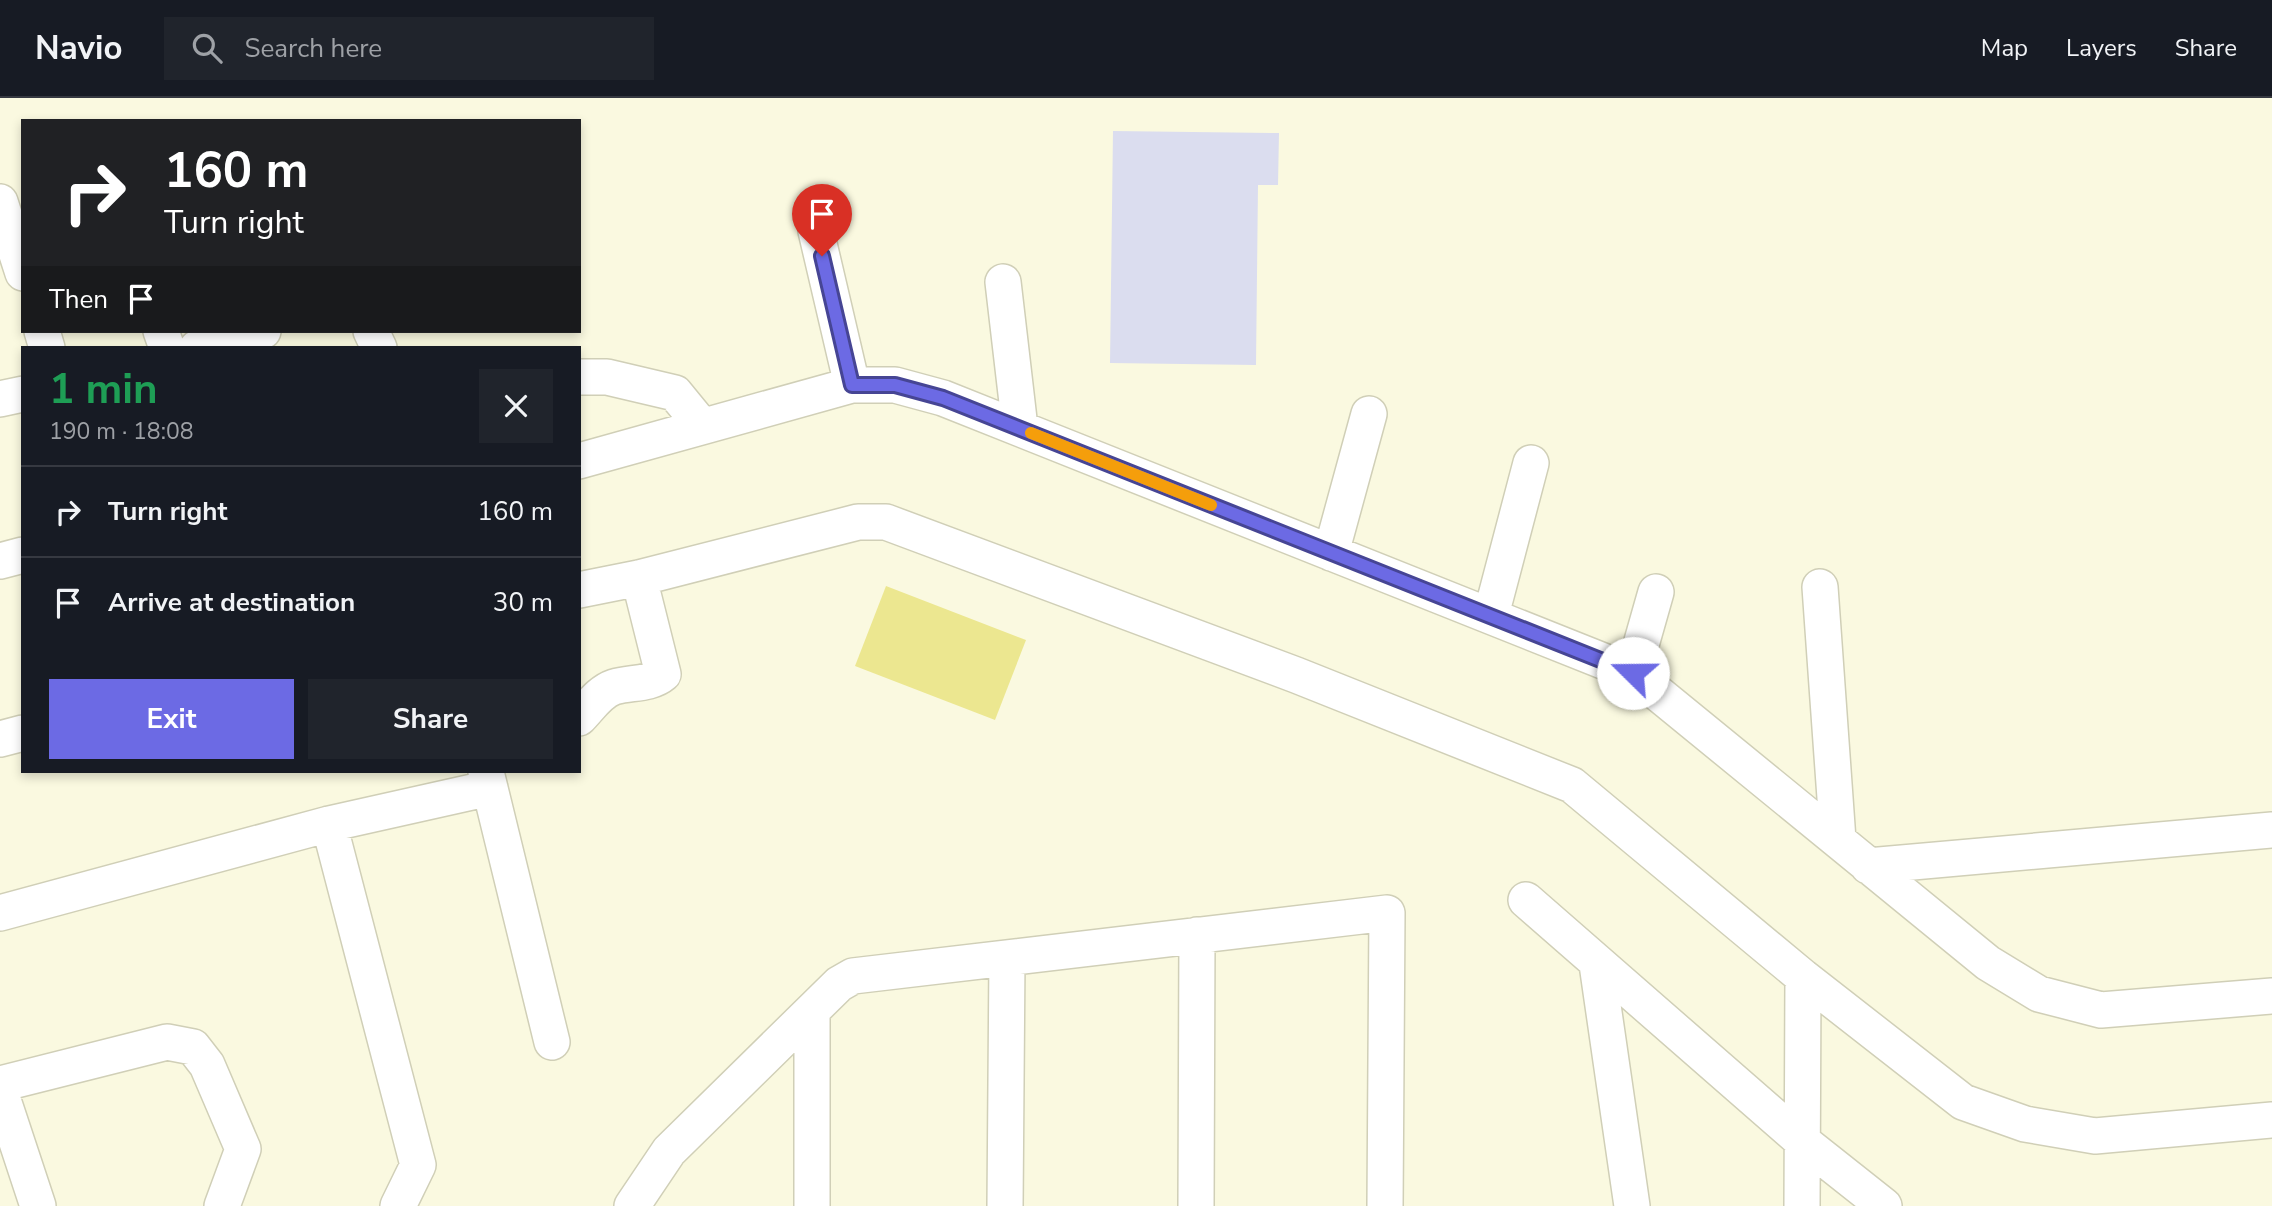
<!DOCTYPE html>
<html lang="en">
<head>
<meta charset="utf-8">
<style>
  :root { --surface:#171b24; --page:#20242c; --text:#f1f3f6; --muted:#9ea1a6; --line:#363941; --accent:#6c6ae4 }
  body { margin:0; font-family:"Nunito Sans",sans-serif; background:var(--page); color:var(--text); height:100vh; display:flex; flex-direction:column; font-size:26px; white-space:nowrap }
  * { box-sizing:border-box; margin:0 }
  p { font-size:23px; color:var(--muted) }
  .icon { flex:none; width:38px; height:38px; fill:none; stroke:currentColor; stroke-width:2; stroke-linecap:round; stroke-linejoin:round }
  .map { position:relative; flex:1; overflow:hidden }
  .side { position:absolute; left:21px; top:248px; width:560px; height:427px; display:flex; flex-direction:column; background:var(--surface); border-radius:0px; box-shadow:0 4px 10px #0003 }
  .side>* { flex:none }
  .hud { position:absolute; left:21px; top:21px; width:560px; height:214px; border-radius:0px; box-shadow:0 4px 10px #0003; background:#202124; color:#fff; overflow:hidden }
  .pin { position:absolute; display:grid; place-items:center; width:60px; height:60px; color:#fff; margin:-72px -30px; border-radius:50% 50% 50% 0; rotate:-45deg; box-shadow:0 0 7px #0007 }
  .pin .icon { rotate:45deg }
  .me { position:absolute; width:77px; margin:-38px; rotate:292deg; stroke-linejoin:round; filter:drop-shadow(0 0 5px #0008) }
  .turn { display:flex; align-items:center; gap:24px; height:147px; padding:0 28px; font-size:32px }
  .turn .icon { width:91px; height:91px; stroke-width:2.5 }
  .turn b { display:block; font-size:49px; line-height:60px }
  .then { display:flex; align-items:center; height:66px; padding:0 28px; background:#0003; gap:14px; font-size:26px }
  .round { display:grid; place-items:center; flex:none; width:74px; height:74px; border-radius:0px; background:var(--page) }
  .head { display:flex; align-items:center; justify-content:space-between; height:119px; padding:0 28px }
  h1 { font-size:42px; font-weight:700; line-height:52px; color:#1e9e55 }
  .primary-button { display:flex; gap:14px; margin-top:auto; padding:14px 28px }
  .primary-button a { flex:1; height:80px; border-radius:0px; background:var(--accent); color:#fff; font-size:28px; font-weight:700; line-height:80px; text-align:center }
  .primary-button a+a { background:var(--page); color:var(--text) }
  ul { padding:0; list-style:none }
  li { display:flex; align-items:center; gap:21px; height:91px; padding:0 28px; border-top:2px solid var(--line) }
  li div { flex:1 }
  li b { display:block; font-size:26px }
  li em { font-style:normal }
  header { display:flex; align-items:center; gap:42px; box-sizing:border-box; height:98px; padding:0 35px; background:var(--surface); border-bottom:2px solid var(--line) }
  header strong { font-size:33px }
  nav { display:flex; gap:38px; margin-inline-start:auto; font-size:24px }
  .search { width:490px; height:63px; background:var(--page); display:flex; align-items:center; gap:18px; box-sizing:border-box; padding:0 24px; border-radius:0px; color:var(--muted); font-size:26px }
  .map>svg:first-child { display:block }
  .green { fill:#ece790 }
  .building { fill:#dbddef }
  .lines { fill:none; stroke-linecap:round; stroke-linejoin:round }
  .minor-casing { stroke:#d0cfb7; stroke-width:38 }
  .minor { stroke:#fff; stroke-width:35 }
  .route-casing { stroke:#464594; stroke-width:18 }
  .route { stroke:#6c6ae4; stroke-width:12 }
  .slow { stroke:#f59e0b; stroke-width:12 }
</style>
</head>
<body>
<header>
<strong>Navio</strong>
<div class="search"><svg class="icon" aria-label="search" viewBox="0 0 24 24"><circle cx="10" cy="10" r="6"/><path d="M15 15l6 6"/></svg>Search here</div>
<nav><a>Map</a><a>Layers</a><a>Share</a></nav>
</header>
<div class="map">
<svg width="2272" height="1108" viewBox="0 0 2272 1108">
  <rect width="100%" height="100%" fill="#faf9e0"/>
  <path class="green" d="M886,488L1026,542L995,622L855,568Z"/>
  <path class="building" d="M1113,33L1279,35L1278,87H1258L1256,267L1110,265Z"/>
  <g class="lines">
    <g class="minor-casing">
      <path id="minor" d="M0,104L23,175
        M816,133L852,287
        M1003,184L1020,330
        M42,233L47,250
        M161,233L167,250
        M371,233L379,250
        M197,250L263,233
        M579,279H607L675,295L702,328
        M0,301L23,296
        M579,363L852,287H895L943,300L1633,575L1988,865L2039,896L2101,912L2272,898
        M1331,455L1369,316
        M0,463L23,457
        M1820,489L1838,742
        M579,492L639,480L858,424H886L1296,577L1572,687L1803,879L1963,1004L2025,1026L2095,1038L2272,1022
        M1491,517L1531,365
        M1633,575L1656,494
        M579,620C590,609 599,594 614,589C630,584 650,587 663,576L639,480
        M0,641L23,635
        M486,674L552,944
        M329,726L418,1067L398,1108
        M1868,768L2272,732
        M1526,802L1802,1043L1884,1108
        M0,815L329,726L490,690
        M1597,866L1632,1108
        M812,913V1108
        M0,986L167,944L193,949L207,967L243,1051L222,1108
        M0,993L38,1108
        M632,1108L669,1053L839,886L853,878L1387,815L1385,1108
        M1005,1108L1007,860
        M1196,1108L1197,837
        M1802,1108L1803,879"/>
    </g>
    <use href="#minor" class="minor"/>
  </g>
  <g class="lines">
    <g class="route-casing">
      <path id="route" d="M822,158L852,287H895L943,300L1633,575"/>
    </g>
    <use href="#route" class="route"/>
    <path class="slow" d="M1031,335L1211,407"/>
  </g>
</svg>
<div class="pin" style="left:822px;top:158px;background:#d93025"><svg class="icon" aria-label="arrive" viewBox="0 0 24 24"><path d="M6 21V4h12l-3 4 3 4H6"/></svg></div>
<svg class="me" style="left:1633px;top:575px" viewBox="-20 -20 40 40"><circle r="19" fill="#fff"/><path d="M0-13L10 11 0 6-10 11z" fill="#6c6ae4"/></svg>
<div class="hud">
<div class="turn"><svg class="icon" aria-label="right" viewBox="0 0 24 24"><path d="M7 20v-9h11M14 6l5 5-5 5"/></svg><div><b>160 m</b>Turn right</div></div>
<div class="then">Then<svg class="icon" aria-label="arrive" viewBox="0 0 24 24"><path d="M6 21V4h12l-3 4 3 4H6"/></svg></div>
</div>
<section class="side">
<div class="head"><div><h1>1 min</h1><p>190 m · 18:08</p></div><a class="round"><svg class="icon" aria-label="close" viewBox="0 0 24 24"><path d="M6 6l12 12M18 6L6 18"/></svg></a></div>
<ul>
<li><svg class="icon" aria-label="right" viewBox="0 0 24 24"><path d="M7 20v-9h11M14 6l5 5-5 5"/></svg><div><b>Turn right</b></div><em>160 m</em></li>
<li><svg class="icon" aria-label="arrive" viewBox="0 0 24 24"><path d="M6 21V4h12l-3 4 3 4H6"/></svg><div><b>Arrive at destination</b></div><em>30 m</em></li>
</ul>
<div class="primary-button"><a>Exit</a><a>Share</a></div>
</section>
</div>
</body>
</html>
